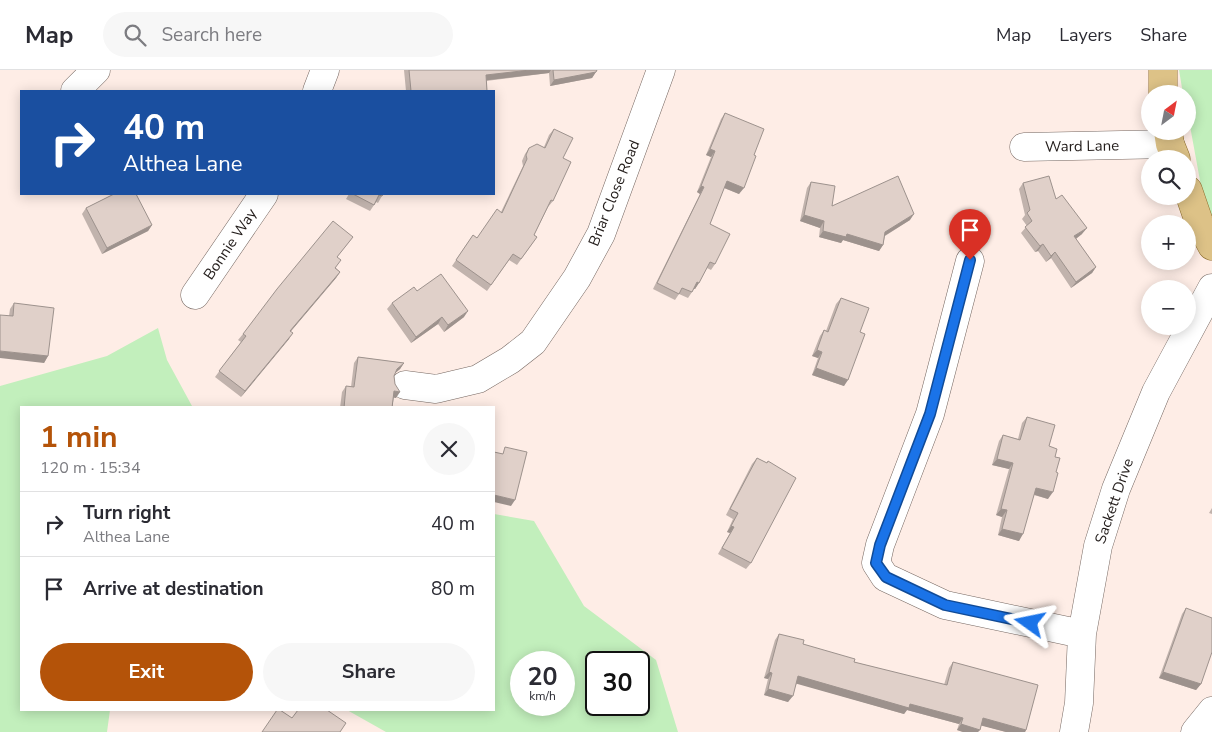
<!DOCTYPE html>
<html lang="en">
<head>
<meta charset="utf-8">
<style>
  :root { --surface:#fff; --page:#f7f7f7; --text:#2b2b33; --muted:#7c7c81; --line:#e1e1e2; --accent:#b45309 }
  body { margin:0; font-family:"Nunito Sans",sans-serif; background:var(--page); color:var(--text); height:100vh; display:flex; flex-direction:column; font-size:19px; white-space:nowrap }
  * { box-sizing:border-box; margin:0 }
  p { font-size:16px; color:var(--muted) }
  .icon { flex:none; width:28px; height:28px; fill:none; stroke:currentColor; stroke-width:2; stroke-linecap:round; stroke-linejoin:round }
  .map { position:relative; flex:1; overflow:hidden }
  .drawer { position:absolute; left:20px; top:336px; width:475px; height:305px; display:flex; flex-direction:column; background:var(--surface); border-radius:0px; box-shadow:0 2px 12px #0003 }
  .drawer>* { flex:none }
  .hud { position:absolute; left:20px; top:20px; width:475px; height:105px; border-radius:0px; box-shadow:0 2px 12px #0003; background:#1a4fa0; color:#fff; overflow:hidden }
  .needle { width:32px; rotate:32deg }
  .controls { position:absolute; left:1141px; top:15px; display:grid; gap:10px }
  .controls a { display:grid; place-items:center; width:55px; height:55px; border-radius:50%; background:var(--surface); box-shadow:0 2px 12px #0003; font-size:25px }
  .speed { position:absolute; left:510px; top:581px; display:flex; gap:10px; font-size:25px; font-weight:700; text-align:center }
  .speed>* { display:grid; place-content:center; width:65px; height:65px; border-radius:50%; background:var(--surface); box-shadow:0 2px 12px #0003; line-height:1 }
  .speed small { font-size:12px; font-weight:400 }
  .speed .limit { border:2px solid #111; border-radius:8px; background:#fff; color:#111 }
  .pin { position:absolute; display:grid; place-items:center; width:42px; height:42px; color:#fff; margin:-51px -21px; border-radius:50% 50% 50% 0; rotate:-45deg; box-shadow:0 0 5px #0007 }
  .pin .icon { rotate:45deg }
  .me { position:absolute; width:55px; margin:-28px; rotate:282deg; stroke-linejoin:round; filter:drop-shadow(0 0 4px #0008) }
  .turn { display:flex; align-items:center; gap:18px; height:105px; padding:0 20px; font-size:22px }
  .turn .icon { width:65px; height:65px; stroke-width:2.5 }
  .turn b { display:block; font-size:35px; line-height:42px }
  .round { display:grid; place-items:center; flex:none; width:52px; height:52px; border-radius:26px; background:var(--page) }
  .headline { display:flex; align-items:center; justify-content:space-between; height:85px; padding:0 20px }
  h1 { font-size:30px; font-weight:700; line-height:38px; color:var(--accent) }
  .cta { display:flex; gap:10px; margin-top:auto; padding:10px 20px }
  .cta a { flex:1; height:58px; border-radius:30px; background:var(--accent); color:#fff; font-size:20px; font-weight:700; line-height:58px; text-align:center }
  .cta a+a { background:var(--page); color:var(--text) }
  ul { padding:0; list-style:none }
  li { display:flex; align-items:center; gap:15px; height:65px; padding:0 20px; border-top:1px solid var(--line) }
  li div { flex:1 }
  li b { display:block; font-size:19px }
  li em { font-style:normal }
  header { display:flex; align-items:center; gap:30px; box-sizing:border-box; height:70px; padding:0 25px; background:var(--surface); border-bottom:1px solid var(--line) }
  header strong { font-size:24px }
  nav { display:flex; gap:28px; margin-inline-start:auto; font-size:18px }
  .search { width:350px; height:45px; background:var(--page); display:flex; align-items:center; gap:12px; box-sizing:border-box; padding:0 18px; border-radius:28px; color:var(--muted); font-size:19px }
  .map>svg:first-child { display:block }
  .green { fill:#c2efbc; fill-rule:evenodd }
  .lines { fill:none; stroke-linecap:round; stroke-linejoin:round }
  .minor-casing { stroke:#766862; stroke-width:29 }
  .major-casing { stroke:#8d6d2d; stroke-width:29 }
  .minor { stroke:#fff; stroke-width:28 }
  .major { stroke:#ddc287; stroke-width:28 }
  .wall { fill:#c1b3ad }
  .shaded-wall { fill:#9d928d }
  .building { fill:#e0d0c9; stroke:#9d928d }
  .route-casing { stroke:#114b97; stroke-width:12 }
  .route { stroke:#1a73e8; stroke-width:9 }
  .labels { text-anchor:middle; stroke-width:5; stroke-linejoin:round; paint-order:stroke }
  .street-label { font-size:15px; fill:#221c1a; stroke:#fff }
</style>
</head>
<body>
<header>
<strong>Map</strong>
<div class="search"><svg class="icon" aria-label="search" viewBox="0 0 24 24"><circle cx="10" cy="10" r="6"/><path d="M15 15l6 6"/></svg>Search here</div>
<nav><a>Map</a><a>Layers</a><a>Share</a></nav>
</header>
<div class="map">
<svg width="1212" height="662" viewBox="0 0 1212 662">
  <rect width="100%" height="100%" fill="#feede6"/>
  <path class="green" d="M1179,0H1212V146L1205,138L1188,45V24H1183Z
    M158,258L167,290L192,336L200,337L21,338V640H110L107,662H0V316L107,286Z
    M494,444L534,451L584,536L656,590L678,662H386L347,640H494ZM521,592H564V635H521ZM596,592H639V635H596Z"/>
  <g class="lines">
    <g class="minor-casing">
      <path id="minor" d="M75,21L96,0
        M317,21L325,0
        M1024,77L1170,74
        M970,191L930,344L880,475L876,493L885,507L945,535L1082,564
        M195,225L264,124
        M405,315L436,319L478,309L510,290L533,272L577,208L601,164L661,0
        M1074,662L1079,633L1082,564L1098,476L1116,419L1156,322L1212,218
        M1195,662L1212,641"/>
    </g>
    <g class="major-casing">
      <path id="major" d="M1163,0V24
        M1168,61L1170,74L1176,89
        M1188,120L1199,152L1212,176"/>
    </g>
    <use href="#minor" class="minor"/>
    <use href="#major" class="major"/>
  </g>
  <path class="wall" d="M404,0H597L592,8L550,16L549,3L486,11L487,21H406Z
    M725,43L754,85L739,124L724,118L710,154L715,194L711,200L707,198L695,219H694L688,228L679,224L675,230L653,219L700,124L697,122L711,87L706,85L721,49Z
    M554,59L563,88L553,131L548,137L534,165L537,167L517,195L509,190L487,221L452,196L473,165L477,168L501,142L523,96L522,91L525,84L529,78L544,77L549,65Z
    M811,112L832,136L910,150L885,166L883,175L879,181L843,170L841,173L819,167L820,158L800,151L807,118Z
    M1023,113L1056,129L1082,164L1076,169L1096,197L1092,203L1071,218L1051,188L1046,192L1038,181L1035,182L1021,163L1027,156L1022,149L1025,145L1019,119Z
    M349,124H383L378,133L376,132L370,141L346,129Z
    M86,138L152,155L148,161L102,184L82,144Z
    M353,167L337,187L336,198L340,202L336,208L291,261L289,269L241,327L215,307L241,272L238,270L243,264Z
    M417,221L464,247L444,262L438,254L411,273L387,239L392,233Z
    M841,228L860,262L844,316L812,305L818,288L812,286L820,266L824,260L826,261L836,234Z
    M14,233L48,286L44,293L9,246L10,239Z
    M358,287L404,293L400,299L395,303L394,306L396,328L394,327L392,338H340L342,322L346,316L351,317L354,293Z
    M1027,347L1049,376L1048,429L1034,425L1019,471L998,465L1002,447L996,445L1009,399L992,395L999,371L1003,365L1018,369L1022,353Z
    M757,388L767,393L768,391L751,493L746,499L718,484L730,463L727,462L733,449L726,445L752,394Z
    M1212,438V444L1209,443Z
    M1186,538L1201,614L1196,620L1159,608L1182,544Z
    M779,564L803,574L854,592L944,615L949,598L953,592L1026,660L1025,662H1006L981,655L978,662H963L957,660L959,654L907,640L904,644L797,613L788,632L764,625L768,609L764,608L775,570Z"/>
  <path class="shaded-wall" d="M530,0H551L549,3L481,11L486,5Z
    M596,2L592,8L550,16L554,10Z
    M710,79L715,81L711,87L706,85Z
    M727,111L744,118L739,124L722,117Z
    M701,116L704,117L700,124L697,122Z
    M914,144L910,150L881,168L885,162Z
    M804,145L824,151L820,158L800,151Z
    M152,155L148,161L102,184L107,178Z
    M1087,158L1082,164L1070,173L1074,166Z
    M823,161L847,164L883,175L879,181L843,170L841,173L819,167Z
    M1043,174L1038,181L1035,182L1040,176Z
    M1055,182L1051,188L1046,192L1051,186Z
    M1096,197L1092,203L1071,218L1076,212Z
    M340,202L336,208L286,267L290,261Z
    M697,212L699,213L695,219L693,218Z
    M468,241L464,247L444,262L448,255Z
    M442,247L438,254L411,273L416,267Z
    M293,263L289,269L241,327L245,321Z
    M817,280L822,282L818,288L812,286Z
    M0,281L48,286L44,293L0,288Z
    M404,293L400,299L393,305L397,299Z
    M816,298L848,310L844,316L812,305Z
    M394,321L400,322L396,328L390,327Z
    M997,389L1013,393L1009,399L992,395Z
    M1036,418L1053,422L1048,429L1032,424Z
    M494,425L515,430L511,436L494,432Z
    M1001,439L1007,440L1002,447L996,445Z
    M731,456L734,457L730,463L727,462Z
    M1002,459L1023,464L1019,471L998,465Z
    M769,602L772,603L768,609L764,608Z
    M1163,602L1201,614L1196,620L1159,608Z
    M798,606L910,634L963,648L959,654L907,640L904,644L794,613Z
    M768,619L793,626L788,632L764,625Z
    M983,648L1026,660L1025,662H1006L979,655Z
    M961,654L980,660L978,662H963L957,660Z"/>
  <path class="building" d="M409,0H530L486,5L487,21H411Z
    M553,0H597L596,2L554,10Z
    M725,43L764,59L754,85L756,86L744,118L727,111L710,154L730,164L715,194L710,192L699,213L697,212L692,222L682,218L679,224L657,213L704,117L701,116L715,81L710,79Z
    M554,59L573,68L563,88L571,92L553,131L551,130L534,165L537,167L521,189L513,184L491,215L456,190L473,165L477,168L497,139L502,143L527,89L526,85L529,78L537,74L545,78Z
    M898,106L914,144L885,162L883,175L847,164L846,167L823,161L824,151L804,145L811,112L835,116L832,136Z
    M1049,106L1056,129L1062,125L1087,158L1074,166L1096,197L1076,212L1055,182L1051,186L1043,174L1040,176L1025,157L1032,151L1027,143L1030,140L1023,113Z
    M114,124H136L152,155L107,178L86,138Z
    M353,124H383L382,126L379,125L374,135Z
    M333,151L353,167L337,187L341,190L335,198L340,202L290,261L293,263L245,321L219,301L246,266L243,264L277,219Z
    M441,204L468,241L448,255L442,247L416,267L392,233L414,217L417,221Z
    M841,228L869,238L860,262L865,264L848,310L816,298L822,282L817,280L824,260L828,262Z
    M14,233L54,238L48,286L0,281V245L13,246Z
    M358,287L404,293L397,299L394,306L395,314L400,322L394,321L392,338H344L346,316L354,317Z
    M1027,347L1055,355L1049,376L1057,379L1055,387L1060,388L1056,402L1058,403L1053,422L1036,418L1023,464L1002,459L1007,440L1001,439L1013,393L997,389L1003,365L1020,370Z
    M505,377L527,382L515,430L494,425V382L503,384Z
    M757,388L767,393L768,391L796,408L751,493L722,478L734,457L731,456L738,443L730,439Z
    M1186,538L1212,548V582L1201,614L1163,602Z
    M779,564L804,570L803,574L855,589L854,592L947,615L953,592L1038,615L1026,660L983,648L980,660L961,654L963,648L910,634L909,638L798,606L793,626L768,619L772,603L769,602Z
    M277,640H280L292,648L298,640H327L346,653L340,662H262Z"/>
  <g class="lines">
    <g class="route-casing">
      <path id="route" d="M970,190L930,344L880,475L876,493L886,507L945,535L1030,553"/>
    </g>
    <use href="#route" class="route"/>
  </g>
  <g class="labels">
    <g class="street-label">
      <text transform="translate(1082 76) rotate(-1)" y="5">Ward Lane</text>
      <text transform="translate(614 123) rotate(-68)" y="5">Briar Close Road</text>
      <text transform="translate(230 174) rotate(-56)" y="5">Bonnie Way</text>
      <text transform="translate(1114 431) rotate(-71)" y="5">Sackett Drive</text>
    </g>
  </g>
</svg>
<div class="controls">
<a><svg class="needle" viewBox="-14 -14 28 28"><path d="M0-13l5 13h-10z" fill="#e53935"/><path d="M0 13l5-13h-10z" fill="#7c7c81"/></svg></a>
<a><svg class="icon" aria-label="search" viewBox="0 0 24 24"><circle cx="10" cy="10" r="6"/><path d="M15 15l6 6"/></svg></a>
<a>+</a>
<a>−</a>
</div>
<div class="speed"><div>20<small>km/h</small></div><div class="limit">30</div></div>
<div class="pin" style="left:970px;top:190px;background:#d93025"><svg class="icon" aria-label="arrive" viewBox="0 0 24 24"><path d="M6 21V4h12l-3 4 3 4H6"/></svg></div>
<svg class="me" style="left:1030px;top:553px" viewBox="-20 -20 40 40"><path d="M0-17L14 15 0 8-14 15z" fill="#1a73e8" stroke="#fff" stroke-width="4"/></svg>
<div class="hud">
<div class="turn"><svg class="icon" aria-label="right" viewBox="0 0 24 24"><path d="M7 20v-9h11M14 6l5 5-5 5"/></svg><div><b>40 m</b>Althea Lane</div></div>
</div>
<section class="drawer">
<div class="headline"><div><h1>1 min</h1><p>120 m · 15:34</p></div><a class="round"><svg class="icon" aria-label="close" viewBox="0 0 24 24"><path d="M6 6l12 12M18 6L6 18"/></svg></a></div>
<ul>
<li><svg class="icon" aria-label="right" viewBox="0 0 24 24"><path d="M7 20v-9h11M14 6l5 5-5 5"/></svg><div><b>Turn right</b><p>Althea Lane</p></div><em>40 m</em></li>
<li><svg class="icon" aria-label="arrive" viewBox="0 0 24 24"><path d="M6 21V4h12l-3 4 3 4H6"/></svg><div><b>Arrive at destination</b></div><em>80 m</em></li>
</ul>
<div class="cta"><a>Exit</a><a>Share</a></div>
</section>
</div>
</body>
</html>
